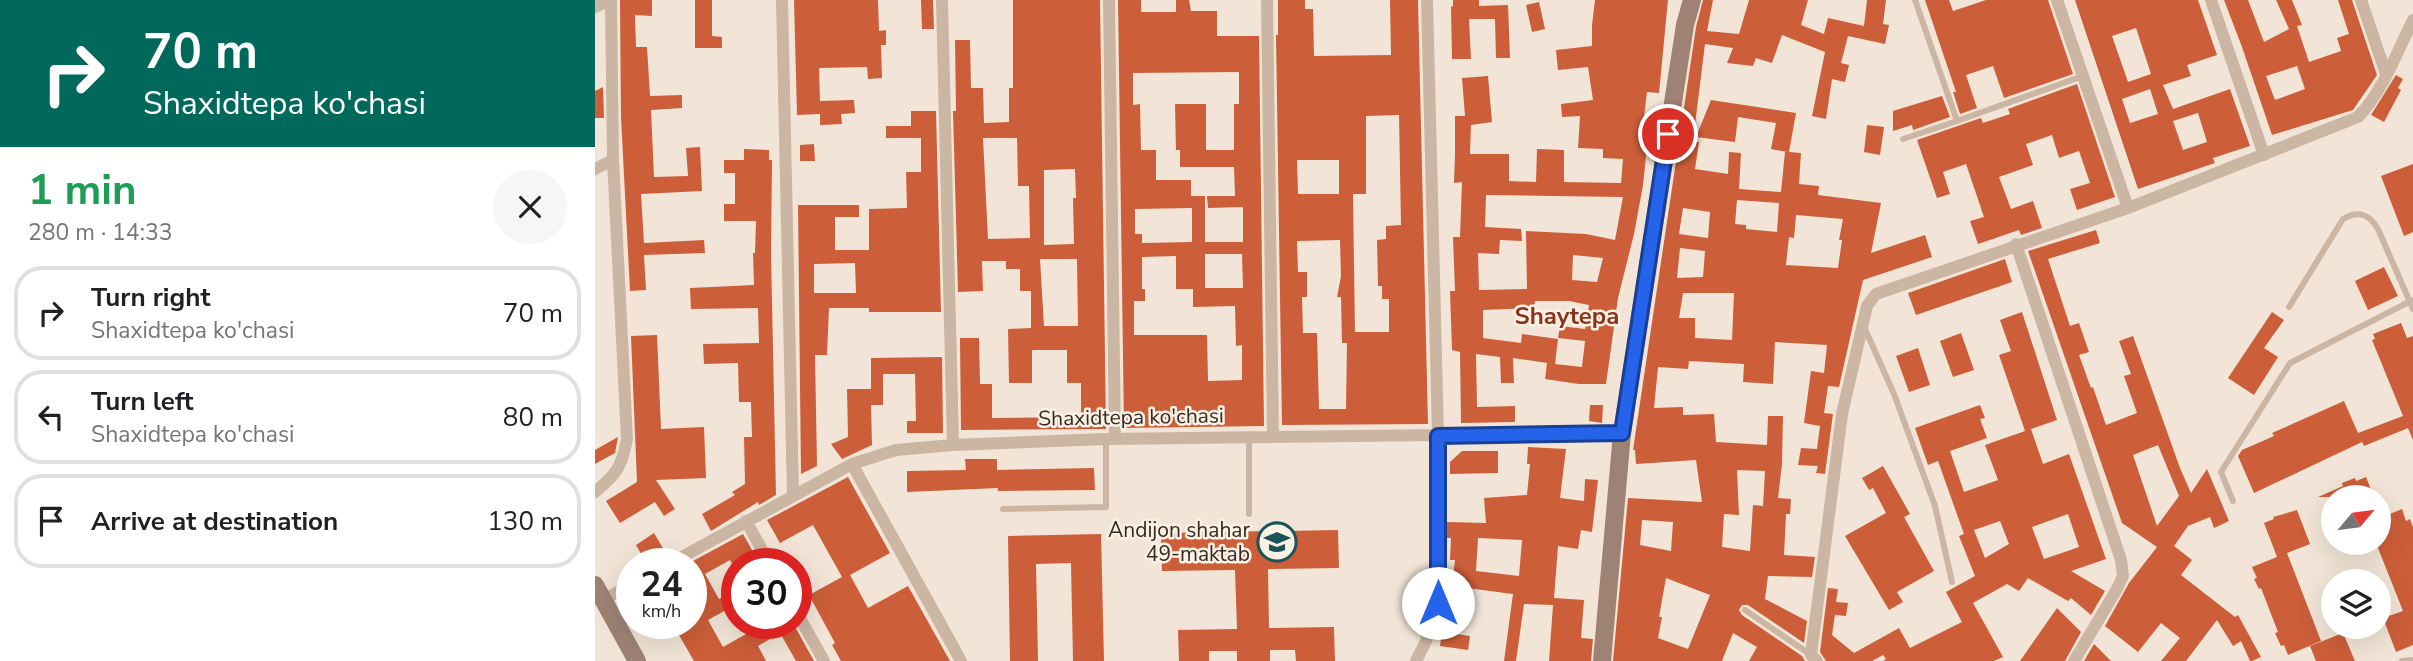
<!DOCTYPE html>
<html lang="en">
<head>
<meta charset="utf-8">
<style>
  :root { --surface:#fff; --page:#f6f6f6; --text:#202124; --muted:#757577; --line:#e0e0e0 }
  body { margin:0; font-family:"Nunito Sans",sans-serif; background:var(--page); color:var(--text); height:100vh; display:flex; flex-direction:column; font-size:26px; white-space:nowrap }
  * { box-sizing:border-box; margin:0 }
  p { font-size:23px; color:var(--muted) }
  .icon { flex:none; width:38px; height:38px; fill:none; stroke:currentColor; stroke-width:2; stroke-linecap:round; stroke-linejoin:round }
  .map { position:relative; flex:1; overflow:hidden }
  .sheet { display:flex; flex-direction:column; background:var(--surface); width:595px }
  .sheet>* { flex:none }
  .banner { background:#00695c; color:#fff; overflow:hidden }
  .needle { width:46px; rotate:61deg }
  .tools { position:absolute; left:1726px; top:485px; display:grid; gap:14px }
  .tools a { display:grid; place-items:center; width:70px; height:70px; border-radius:50%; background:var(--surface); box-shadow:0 7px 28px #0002; font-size:35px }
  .speed { position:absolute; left:21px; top:548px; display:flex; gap:14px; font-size:35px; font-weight:700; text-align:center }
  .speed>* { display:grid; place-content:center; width:91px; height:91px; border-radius:50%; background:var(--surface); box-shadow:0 7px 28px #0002; line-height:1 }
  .speed small { font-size:18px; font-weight:400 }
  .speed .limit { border:10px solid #d22; background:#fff; color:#111 }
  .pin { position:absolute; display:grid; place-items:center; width:60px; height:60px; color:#fff; margin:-30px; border:4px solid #fff; border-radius:50%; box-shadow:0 2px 7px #0007 }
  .me { position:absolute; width:77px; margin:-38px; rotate:0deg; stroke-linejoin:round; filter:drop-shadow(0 0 5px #0008) }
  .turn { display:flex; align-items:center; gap:24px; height:147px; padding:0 28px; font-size:32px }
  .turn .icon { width:91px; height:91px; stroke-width:2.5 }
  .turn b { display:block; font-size:49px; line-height:60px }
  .round { display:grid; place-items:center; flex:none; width:74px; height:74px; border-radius:37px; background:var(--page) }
  .headline { display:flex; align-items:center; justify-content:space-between; height:119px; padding:0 28px }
  h1 { font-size:42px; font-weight:700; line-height:52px; color:#1e9e55 }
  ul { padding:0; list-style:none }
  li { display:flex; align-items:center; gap:21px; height:94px; margin:0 14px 10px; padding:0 14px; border:4px solid var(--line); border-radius:28px }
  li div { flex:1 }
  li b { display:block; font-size:26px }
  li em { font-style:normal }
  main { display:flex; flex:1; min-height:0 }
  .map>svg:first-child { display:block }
  .building { fill:#cd5e3a; fill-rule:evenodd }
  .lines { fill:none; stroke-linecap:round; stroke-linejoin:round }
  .lane { stroke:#cbb5a3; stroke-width:6 }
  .street { stroke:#cbb5a3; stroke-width:12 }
  .secondary { stroke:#9e8374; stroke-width:18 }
  .route-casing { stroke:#184099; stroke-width:18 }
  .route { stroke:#2563eb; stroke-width:12 }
  .labels { text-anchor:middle; stroke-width:5; stroke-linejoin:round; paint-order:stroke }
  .street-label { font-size:21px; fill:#352a25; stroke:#faf0e3 }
  .poi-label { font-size:21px; fill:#352a25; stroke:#faf0e3; text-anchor:end }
  .quarter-label { font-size:24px; font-weight:bold; fill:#88341a; stroke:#faf0e3 }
</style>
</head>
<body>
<main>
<section class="sheet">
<div class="banner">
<div class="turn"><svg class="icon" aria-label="right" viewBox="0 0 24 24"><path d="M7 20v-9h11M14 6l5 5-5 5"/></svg><div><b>70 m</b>Shaxidtepa ko'chasi</div></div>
</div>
<div class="headline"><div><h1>1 min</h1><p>280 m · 14:33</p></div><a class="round"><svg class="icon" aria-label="close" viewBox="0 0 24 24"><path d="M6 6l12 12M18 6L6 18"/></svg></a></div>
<ul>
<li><svg class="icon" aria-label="right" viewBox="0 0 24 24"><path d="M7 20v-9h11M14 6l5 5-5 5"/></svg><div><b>Turn right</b><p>Shaxidtepa ko'chasi</p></div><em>70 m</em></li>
<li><svg class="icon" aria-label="left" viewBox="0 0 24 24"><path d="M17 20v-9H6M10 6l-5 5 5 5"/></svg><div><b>Turn left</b><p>Shaxidtepa ko'chasi</p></div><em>80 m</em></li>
<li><svg class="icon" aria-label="arrive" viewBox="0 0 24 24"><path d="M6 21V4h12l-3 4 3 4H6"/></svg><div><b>Arrive at destination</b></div><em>130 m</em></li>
</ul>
</section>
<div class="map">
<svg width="1818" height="661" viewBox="0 0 1818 661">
  <rect width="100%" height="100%" fill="#f2e5d7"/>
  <path class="building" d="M25,0H57V16L40,15L41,47H52L55,96L87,95V108L56,110L59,177L93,176L91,148L105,147L107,191L46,194L49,243L109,240L110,253L49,255L51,290L35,291L26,117Z
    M100,0H117V36L127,37V48H100Z
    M199,0H283L284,31L291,30V45H286L287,78L273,79L272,67L224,68L225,101L259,100L260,113L246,114L247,124L225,125V114L202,115Z
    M326,0H338L339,29H327Z
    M418,0H505L511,429L366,430L365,338H384L385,384H397V418L486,417V383H472V350H437V383H414L413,329L436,328V291H425V269H411V261H387L388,291L363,292L358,111H361L360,40H375L376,88H388L389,123L414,122V88H418ZM388,138H422L423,186H434L435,238L393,239ZM480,169L481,198H478L479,244L449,245V170ZM445,259H482L483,326H449Z
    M523,0H546V12H581V0H594L596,11H622V36H664L669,426L529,428ZM644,72V104H639V150H611V104H580L581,150H585V167H639L640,196H612L613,208L648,207V242H610V196H596V180H561V150H546L545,104L538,105V73ZM597,208V242L547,243V234H540V209ZM610,254H647L648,288H610ZM581,256V289H598V307L640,306L641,346L647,345V380L613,381L612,335H539V301H550V289H547V257Z
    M683,0H710V9H718L719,56L796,55L795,0H823L833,424L687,425L681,35H683ZM804,115L806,225L791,226V239L782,240L783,286H787V299H794V332H760L758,194H771V116ZM702,160H744V194H703ZM745,240L746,276L742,297H746L747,343H752L751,409H724L722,333H708L707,297H712V272H703L702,241Z
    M858,0H884V6L913,5L915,58H901L900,19H874L876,59H857L856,7L858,6Z
    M1000,0H1073L1064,93L1052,92L1049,117L1055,118L1048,185L1039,234L1023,298L1011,384H984L950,379L952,363L918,358L919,383H906L905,357L881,354L882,407L920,406V422L866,423L865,352L857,350L855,291H860L858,237H865L867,182L859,183L860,154V116H870L867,78L893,76L897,122L876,125L875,154H914V181L941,182L942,149L969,150V182L1026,183L1028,159L1008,158V149L983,148L985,116L967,117L966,104L998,100L993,67L963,70L961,50L997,46V25ZM891,195L958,196L1028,197L1020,240L991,234L931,231L932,289L884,290L883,253L904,254L905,240L927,241L926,229L890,227ZM978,255L1008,258L1002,282L977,280ZM940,301H974L994,305L990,329L965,326L963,338L990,341L987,367L960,364L963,339L927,334L926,343L888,338V310L939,308Z
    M1108,0H1118L1112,31L1144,34L1154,0H1213L1206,25L1229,34L1233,18L1269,26L1272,0H1291L1288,24L1294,25L1290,44L1253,36L1246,63L1254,65L1250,82L1237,79L1231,119L1217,116L1230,52L1187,35L1177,63L1161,58L1158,66L1132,63L1138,48L1110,44L1098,141L1104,142L1100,169L1133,174L1134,152L1146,153L1144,189L1186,192L1190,152H1192L1176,149L1181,123L1143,117L1140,142L1101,137L1116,100L1201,113L1194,152L1206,153L1204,184L1224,186L1223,195L1286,203L1276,253L1330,235L1337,257L1268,280L1244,387L1233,386L1229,413L1238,414L1230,474L1221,473L1223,466L1203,465L1206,448L1222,449L1225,426L1209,423L1216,371L1229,373L1232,345L1180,342L1178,384L1148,382L1149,364L1094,361L1093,369L1063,367L1059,408L1088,407V415L1119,414L1121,442L1172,445L1173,416H1188L1187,464L1183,498L1196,499L1195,514H1191L1189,555L1220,557L1217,577L1173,576L1170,599L1212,621L1209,643L1153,605H1147L1144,610L1147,615L1207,656L1210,661H1154L1162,647L1138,633L1127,661H1018L1033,498L1107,502L1101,460L1041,464L1040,450H1038L1101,27ZM1142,200L1184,203L1182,232L1151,229V225L1140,224ZM1088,208L1115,212L1113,238L1084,234ZM1201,215L1248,219L1244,240H1247L1243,268L1191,265L1194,237L1199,238ZM1085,248L1110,251L1108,277L1082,278ZM1088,293H1139L1137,340L1100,338V318H1084ZM1142,470L1170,471L1168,506L1158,505L1155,551L1127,547L1129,514L1144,515ZM1047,520L1078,522L1076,551L1045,545ZM1071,578L1115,595L1093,649L1063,638L1067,617H1064Z
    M1330,0H1354L1358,11L1391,0H1453L1478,74L1409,98L1398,66L1371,75L1382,108L1365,114L1358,92H1361Z
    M1480,0H1603L1622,55L1592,65L1596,76L1568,85L1578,109L1635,89L1655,146L1618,158L1620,163L1543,189ZM1541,28L1556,74L1533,82L1517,36ZM1555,89L1563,114L1535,123L1527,99ZM1603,113L1612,142L1588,150L1578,121Z
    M1629,0H1653L1669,42L1694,29L1681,0H1697L1707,25L1702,26L1714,62L1746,51L1742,38L1754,34L1743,0H1757L1782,75L1758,110L1677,135L1647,47ZM1702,66L1710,89L1680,100L1671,76Z
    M944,2L950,29L937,32L931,5Z
    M1801,75L1808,79L1803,88L1806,90L1789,122L1776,115Z
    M1482,84L1520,197L1482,210L1475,189L1495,183L1484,151L1464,158L1457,135L1431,144L1438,165L1404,177L1416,209L1438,201L1447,228L1426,235L1424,230L1383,244L1375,221L1389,217L1371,164L1348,172L1355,194L1342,198L1322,140L1386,118L1388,123L1415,114L1413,109Z
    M8,87L9,118H0V91Z
    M1347,96L1355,117L1318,130L1317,125L1298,131V111Z
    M316,111H341L346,312H274V308H234L232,355H220L222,466L206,474L203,205H264V217H240V250H274V209L312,208L311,172H326V138H291V126H316ZM260,263L261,293H219V264Z
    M1272,125L1289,127L1285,155L1269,152Z
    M219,144L220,161H205V145Z
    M149,149L174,150V160H177L176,253L181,495L164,505L163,502L116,531L107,514L140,495L137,492L150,484L149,437H157L156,402H144L143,363L109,364L108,344L164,343L163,308L96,309L95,288L159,285L158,253H160L161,221H129V204H140V173H129V160H149Z
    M1818,164V232L1809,236L1786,176Z
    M1501,230L1505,243L1453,259L1475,326L1484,323L1494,352L1484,355L1496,388L1498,387L1511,425L1542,413L1529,376L1536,374L1524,341L1538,336L1585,468L1596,493L1612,469L1634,521L1619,528L1615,517L1593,526L1579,546L1597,560L1586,575L1640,617L1643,615L1666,657L1657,661H1655L1646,641L1638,646L1622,620L1591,661H1566L1585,638L1566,623L1543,652L1510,626L1534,583L1562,547L1527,523L1433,251ZM1563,445L1584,496L1562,526L1538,455Z
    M1410,259L1417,282L1321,315L1313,293Z
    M1789,267L1803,296L1773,310L1760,281Z
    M1427,312L1462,420L1436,429L1448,464L1474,454L1511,559L1476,571L1510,591L1496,615L1476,598L1473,601L1433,578L1424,591L1412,584L1378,603L1408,657L1399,661H1288L1291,659L1288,655L1277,661H1231L1225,652L1233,588L1243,589L1241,602L1253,603L1251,616L1240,615L1237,635L1259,653L1304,628L1315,648L1367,622L1351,592L1380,576L1364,536L1369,534L1343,461L1333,465L1320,428L1385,405L1390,418L1385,419L1392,438L1355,451L1369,492L1403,480L1390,445L1430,431L1404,355L1416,351L1405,320ZM1473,514L1484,547L1449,559L1437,527ZM1405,521L1414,544L1390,558L1379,530Z
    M1677,312L1689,320L1669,348L1683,357L1659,395L1633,378Z
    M1806,323L1812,338L1818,336V440L1813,428L1769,446L1763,433L1808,416L1777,340L1780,339L1778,334Z
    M1366,333L1379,370L1358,377L1345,341Z
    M62,335L66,429L109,427L111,478L61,480L80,509L69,516L60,502L25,523L11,501L42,482L36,336Z
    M1323,348L1335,385L1314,392L1301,356Z
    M347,357L348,433H312V421H321L320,374H288V405H276L277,445L247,459L236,444L253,437L252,389H276V358Z
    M1749,401L1767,442L1659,493L1643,456L1647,450L1679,436L1677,433Z
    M995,405H1008L1007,423L994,421Z
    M23,437L20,453L0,464V450Z
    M933,447L971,449L965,498L989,501L990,479L1003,480L997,532L986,530L983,549L963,546L959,598L989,600L986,638L998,639L996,661H954L958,605L929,604L921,661H909L918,594L857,586L860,560H855L856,538H852V522L891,523L889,498L932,495L935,464H932ZM883,538L927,540L924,576L881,571Z
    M867,451H903V473L855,474V462Z
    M370,459H402V470L499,468L500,490L403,491V488L312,492V471L371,470Z
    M1288,466L1315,514L1309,517L1339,571L1302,592L1308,602L1294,610L1250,536L1291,513L1278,488L1274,490L1267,478Z
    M253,477L295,553L255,575L273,608L313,586L355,661H246L237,645L240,643L214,595L247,577L218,525L185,543L172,520Z
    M1771,477L1779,497H1723L1748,486L1747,483L1760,478L1761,481Z
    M1807,509L1811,521L1815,519L1818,527V645L1801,652L1788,618L1808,611L1783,548V519Z
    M1702,510L1715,544L1692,553L1726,641L1693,655L1689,645L1686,646L1680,633L1683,632L1666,588L1664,589L1659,579L1662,578L1657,567L1682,557L1669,523L1679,519L1678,517Z
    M743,530L744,568L673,569L674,628L739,627L740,661H701L700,650H675V661H642V651H614V661H584L583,630L642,629L640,570L567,571L566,533Z
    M59,533L72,555L65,564H52L41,545Z
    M148,534L165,564H137L135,560L110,574L124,599L142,589V604L113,620L128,647L171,623H198L219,661H201L185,633L163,646L171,661H99L77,623H96V562Z
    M506,534L509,661H478L476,563L441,564L443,661H415L413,536Z
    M1462,608L1486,632L1470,661H1425Z
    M847,632L875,636L873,650L845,646Z
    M1748,633L1760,661H1721L1715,646Z
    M1499,644L1516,661H1489Z"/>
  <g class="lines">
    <path class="lane" d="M1320,0L1362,121L1488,76
      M1308,139L1362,121
      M1694,307L1748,219C1763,210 1774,214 1783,229L1818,309
      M1270,329L1299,394L1340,506L1357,582
      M654,437V514
      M1638,501L1626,472L1695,363L1818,300
      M408,509L511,507V439
      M1150,610L1216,655
      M1807,661L1818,660"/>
    <path class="street" d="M187,0L198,496
      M347,0L358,445
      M514,0L520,439
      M672,0L678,437
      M1616,0L1669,155
      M1766,0L1791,74
      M0,7L15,0
      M0,169L18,160
      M1533,208L1763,117C1788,91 1802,52 1818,20
      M1421,244L1526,560L1528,576L1522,589L1479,661
      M257,464L366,661
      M0,492C22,474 27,466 32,439L18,160L16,0
      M151,521L175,564
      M74,564L257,464L301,450L358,445L511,439L1027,433
      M8,600L37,584
      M201,611L229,661
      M821,661L831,641L843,603V436L832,0
      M1222,661L1216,655L1247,414L1272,306L1281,294L1533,208L1462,0"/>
    <path class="secondary" d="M0,585L42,661
      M1007,661L1027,433L1090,25L1097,0"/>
  </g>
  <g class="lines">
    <g class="route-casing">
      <path id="route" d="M843,603V436L1027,433L1073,134"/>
    </g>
    <use href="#route" class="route"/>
  </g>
  <defs>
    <g id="school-ring" transform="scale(2.0125)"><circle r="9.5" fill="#faf0e3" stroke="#195459" stroke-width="1.5"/><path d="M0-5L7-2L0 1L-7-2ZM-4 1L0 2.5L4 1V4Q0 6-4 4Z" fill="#195459"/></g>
  </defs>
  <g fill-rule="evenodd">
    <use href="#school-ring" x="682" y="542"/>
  </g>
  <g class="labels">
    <g class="street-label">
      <text transform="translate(536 417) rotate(-1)" y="7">Shaxidtepa ko'chasi</text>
    </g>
    <g class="poi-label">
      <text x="655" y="537">Andijon shahar<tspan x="655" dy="24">49-maktab</tspan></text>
    </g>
    <g class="quarter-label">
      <text x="972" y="324">Shaytepa</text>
    </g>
  </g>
</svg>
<div class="tools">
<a><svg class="needle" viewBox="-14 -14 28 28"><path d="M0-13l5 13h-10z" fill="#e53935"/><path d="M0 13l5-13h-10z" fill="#757577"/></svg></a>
<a><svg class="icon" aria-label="layers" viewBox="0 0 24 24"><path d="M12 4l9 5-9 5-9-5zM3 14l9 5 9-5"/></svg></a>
</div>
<div class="speed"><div>24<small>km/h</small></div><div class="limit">30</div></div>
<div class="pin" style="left:1073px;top:134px;background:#d93025"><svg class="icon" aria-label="arrive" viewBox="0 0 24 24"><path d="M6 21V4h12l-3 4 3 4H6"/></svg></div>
<svg class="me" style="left:843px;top:603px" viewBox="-20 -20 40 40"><circle r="19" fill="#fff"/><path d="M0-13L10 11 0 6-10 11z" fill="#2563eb"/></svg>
</div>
</main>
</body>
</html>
